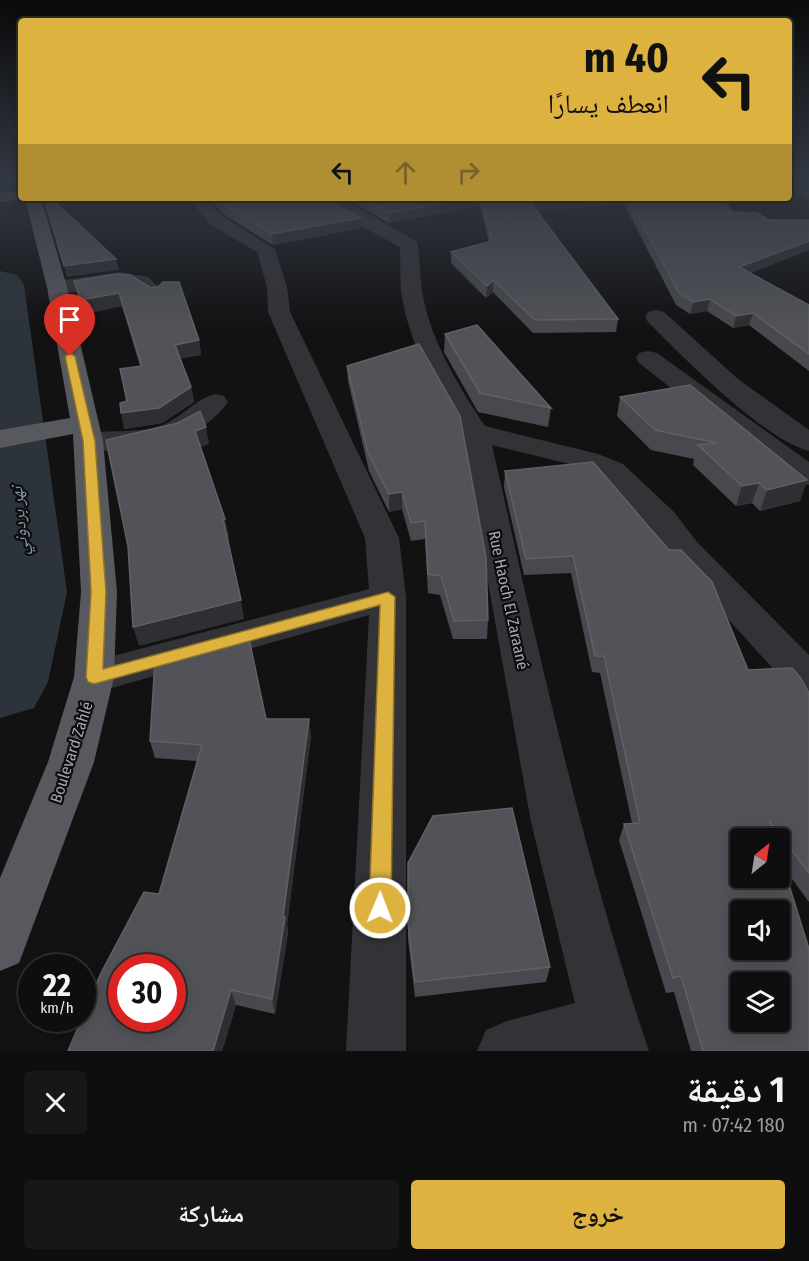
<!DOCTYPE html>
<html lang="ar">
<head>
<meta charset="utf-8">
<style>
  :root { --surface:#0e0e0e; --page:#171717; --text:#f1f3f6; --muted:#9b9c9e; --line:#2e2e2e; --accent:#ddb23f }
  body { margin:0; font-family:"Fira Sans Condensed","Noto Naskh Arabic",sans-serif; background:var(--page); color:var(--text); direction:rtl; height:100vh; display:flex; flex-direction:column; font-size:22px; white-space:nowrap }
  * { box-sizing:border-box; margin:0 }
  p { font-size:20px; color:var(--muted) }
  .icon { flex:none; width:33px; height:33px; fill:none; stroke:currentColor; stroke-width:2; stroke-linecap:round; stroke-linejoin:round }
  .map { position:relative; height:1051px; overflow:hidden; direction:ltr }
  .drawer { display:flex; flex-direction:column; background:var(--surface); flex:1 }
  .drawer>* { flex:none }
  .banner { position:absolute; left:18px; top:18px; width:774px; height:183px; border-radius:6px; box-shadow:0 3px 15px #0003,0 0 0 2px var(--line); direction:rtl; background:#ddb23f; color:#111; overflow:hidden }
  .needle { width:39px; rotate:30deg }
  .tools { position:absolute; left:730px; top:828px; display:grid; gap:12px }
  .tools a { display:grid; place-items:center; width:60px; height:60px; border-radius:6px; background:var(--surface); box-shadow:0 3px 15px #0003,0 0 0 2px var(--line); font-size:30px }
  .speed { position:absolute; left:18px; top:954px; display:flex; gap:12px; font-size:30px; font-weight:700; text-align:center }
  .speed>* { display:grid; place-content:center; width:78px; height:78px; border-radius:50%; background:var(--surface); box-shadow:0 3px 15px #0003,0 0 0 2px var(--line); line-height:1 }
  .speed small { font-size:15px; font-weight:400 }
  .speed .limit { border:9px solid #d22; background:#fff; color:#111 }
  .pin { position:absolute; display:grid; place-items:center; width:51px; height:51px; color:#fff; margin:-62px -26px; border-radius:50% 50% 50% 0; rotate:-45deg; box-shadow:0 0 6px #0007 }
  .pin .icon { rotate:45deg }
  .me { position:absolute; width:66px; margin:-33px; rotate:1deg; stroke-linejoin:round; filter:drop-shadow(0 0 4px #0008) }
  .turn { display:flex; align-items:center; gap:21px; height:126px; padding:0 24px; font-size:27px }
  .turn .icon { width:78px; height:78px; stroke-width:2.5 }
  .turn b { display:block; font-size:42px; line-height:51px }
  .lanes { display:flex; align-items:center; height:57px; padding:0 24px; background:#0003; justify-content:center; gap:30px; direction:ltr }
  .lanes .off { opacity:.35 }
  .round { display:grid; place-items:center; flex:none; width:63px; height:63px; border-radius:6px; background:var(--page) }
  .summary { display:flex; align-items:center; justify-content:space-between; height:102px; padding:0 24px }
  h1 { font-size:36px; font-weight:700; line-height:45px }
  .primary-button { display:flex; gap:12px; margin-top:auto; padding:12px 24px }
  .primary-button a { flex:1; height:69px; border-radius:6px; background:var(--accent); color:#111; font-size:24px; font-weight:700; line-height:69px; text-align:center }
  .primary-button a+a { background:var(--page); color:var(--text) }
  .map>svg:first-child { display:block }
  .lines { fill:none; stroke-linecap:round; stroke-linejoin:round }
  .river { fill:#2c333a; fill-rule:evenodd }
  .minor { fill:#333337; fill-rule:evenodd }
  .trunk { fill:#58585f; fill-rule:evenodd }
  .wall { fill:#48494e; fill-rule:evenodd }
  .shaded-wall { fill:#2e2f32 }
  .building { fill:#525358; stroke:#5f6166; stroke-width:1.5; fill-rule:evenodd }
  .route { fill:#ddb23f; stroke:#907429; stroke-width:1.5 }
  .labels { text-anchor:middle; stroke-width:4.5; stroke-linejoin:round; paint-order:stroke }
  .street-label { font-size:16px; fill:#a5a8b2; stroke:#0d0d0e }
  .water-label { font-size:18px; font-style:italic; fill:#7f93aa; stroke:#0d0d0e }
</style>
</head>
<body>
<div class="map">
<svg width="809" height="1051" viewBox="0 0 809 1051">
  <rect width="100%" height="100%" fill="#121213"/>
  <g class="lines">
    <path class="river" d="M0,271L17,275L24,285L67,592L48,682L34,708L0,718Z"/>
    <path class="minor" d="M789,182L809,189V199L789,192Z
      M188,198H205L222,216L275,249L287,287L290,312L399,538L406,597V1051H346L369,615L94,693L80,688L74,677L80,666L94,661L369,589L365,538L268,312L267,287L257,252L210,224Z
      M323,198H341L416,241L418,245C420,263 420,283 424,301C432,342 462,392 485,426L598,454L623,464L674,512L697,542L809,655V697L794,692L673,558L650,526L601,476L578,466L492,445C538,649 582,853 649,1051H477L486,1030L507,1021L575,1003L531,822L461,432C436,392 412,349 403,302C399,285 401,265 400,247L343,216Z
      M119,272L148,277L164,293L161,297L154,299C144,297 140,287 130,285C103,281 75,298 50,291L47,287L50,283L57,281Z
      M656,310L664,312L738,379L809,430V451C763,439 683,357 648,322L645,317L648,312Z
      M648,351L657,353L809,462V485L798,482L731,435L639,363L636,358L639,353Z
      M215,394L224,396L228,402C199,444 126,459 79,447L75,441L79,435C106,428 135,435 163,425C182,417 196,399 215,394Z"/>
    <path class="trunk" d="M21,190V198H41L67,287L103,441L117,592L114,677L94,762L19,963L0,971V878L48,762L74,677L81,592L73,434L0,448V430L70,418L47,287L25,199L0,202V192Z"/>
  </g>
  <path class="wall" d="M208,198H330L361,228L273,245L225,215Z
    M346,198H722L732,212L769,220H809V250L750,273L809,305V371L749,325L733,328L707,311L690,314L676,305L624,204L537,211L618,319L616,332L533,333L493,292L486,298L451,263V252L489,242L480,206L389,223Z
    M117,274L199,340L201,355L180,358L191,387L194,402L162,423L124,429L127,401L140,366L122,306L85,314L77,294L74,281Z
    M445,334L551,408L548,427L478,412L444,352Z
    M347,366L488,620L487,639H453L440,595L428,593L425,539L411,541L402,509L389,512L369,471L348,381Z
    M620,397L807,480L800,501L760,511L752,503L736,506L693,465L694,459L651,450L617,416Z
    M505,471L748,670L809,693V902L784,868L809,1051H691L674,992L666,993L619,840L624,824L632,823L600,673L592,672L571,573L524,575L504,487ZM741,838H780V878Z
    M266,719L311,736L287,925L288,933L275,1014L236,1005L222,1051H68L159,894L197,761L155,758L150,741Z
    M408,863L550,967L546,982L415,997L408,940Z"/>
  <path class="shaded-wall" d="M47,198H83L48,202Z
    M469,198H481L480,206L389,223V213Z
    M573,198H625L624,204L533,211L534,201Z
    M361,218V228L273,245L272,234Z
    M809,241V250L736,278L739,267Z
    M116,259L119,270L67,277L64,266Z
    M493,280V292L486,298L487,286Z
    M119,293L122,306L85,314L81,300Z
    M710,299L707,311L690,314L693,302Z
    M753,313L749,325L733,328L736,316Z
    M199,340L201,355L178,359L175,345Z
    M191,387L194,402L162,423L124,429L121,413Z
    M206,427L209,444L198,448L195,431Z
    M807,480L800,501L760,511L767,490Z
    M759,483L752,503L736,506L742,486Z
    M402,492V509L389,512V494Z
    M223,519H225L229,537L226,538Z
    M241,600L244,619L139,646L133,627Z
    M309,719L311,736L287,925L288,933L275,1014L272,999Z
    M231,990L236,1005L222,1051H213Z"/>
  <path class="building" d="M44,198H51L116,259L64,266Z
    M216,198H330L341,208L361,218L272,234L224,205Z
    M362,198H469L389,213Z
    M481,198H527L618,319L535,320L493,280L487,286L451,252L492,241Z
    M529,198H573L534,201Z
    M628,198H722L732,212L757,213L769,220H809V241L739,267L809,305V354L753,313L736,316L710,299L693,302L679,293Z
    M117,274L130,275L151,288L159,286L163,282H179L199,340L175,345L191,387L159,408L121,413L120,403L127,401L120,369L142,366L119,293L81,300L74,281Z
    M477,325L551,408L480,393L445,334Z
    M419,344L460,416L486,557L488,620L454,621L441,576L428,574L425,521L411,523L402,492L389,494L368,453L347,366Z
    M690,385L807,480L767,490L759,483L742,486L698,445L718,443L655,430L620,397Z
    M200,411L206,427L195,431L225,519H223L241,600L133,627L128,546L106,440L178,423Z
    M593,462L669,550H681L712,582L748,670L792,668L800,677L809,693V873L769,820L775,838H741V878H780V856L809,949V1051H703L681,976L673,978L624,824L640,823L604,656H595L573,556L526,559L505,471ZM741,910H780V950H741ZM741,982H780V1022H741Z
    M248,634L266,719H309L283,917H285L272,999L231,990L213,1051H68L82,1018V1016L101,973L144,892L159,894L202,745L150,741L155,660ZM122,968H172V1018H122Z
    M512,808L550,967L415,982L408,924V863L433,816Z"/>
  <linearGradient id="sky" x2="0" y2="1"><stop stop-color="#0a0a0a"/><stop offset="0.55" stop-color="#333944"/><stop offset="1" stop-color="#333944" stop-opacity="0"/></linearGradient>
  <rect width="809" height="329" fill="url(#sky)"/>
  <path class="route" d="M70,353L75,356L95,441L106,592L103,669L388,592L395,597L391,908L388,915L380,918L372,915L369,908L380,605L94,684L88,682L86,677L91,592L83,441L65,356Z"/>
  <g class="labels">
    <g class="street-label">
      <text transform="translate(509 600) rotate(78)" y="6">Rue Haoch El Zaraané</text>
      <text transform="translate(71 752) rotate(-72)" y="6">Boulevard Zahlé</text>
    </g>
    <g class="water-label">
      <text transform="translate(19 521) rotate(-95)" y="6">نهر بردوني</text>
    </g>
  </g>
</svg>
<div class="tools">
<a><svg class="needle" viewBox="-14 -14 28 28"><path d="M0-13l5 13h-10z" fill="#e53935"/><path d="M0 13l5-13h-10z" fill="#9b9c9e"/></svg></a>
<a><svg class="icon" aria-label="sound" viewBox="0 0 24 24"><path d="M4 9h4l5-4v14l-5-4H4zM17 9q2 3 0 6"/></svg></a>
<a><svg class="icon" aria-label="layers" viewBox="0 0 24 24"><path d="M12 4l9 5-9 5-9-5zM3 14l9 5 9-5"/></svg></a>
</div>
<div class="speed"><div>22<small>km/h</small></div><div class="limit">30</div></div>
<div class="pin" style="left:70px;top:356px;background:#d93025"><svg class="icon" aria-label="arrive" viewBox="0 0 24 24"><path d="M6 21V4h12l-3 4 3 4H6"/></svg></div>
<svg class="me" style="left:380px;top:908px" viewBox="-20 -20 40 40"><circle r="17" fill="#ddb23f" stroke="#fff" stroke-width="3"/><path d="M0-11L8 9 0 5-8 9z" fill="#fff"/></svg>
<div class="banner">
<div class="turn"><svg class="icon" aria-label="left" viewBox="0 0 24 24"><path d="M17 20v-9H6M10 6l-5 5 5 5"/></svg><div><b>40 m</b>انعطف يسارًا</div></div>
<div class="lanes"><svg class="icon" aria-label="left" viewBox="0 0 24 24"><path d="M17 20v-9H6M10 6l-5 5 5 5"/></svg><svg class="icon off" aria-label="ahead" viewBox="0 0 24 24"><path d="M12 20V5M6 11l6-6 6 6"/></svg><svg class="icon off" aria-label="right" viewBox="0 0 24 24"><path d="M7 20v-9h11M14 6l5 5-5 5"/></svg></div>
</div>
</div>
<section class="drawer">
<div class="summary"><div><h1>1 دقيقة</h1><p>180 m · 07:42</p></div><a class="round"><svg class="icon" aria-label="close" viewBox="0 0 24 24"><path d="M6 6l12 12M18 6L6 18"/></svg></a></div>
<div class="primary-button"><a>خروج</a><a>مشاركة</a></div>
</section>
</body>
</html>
